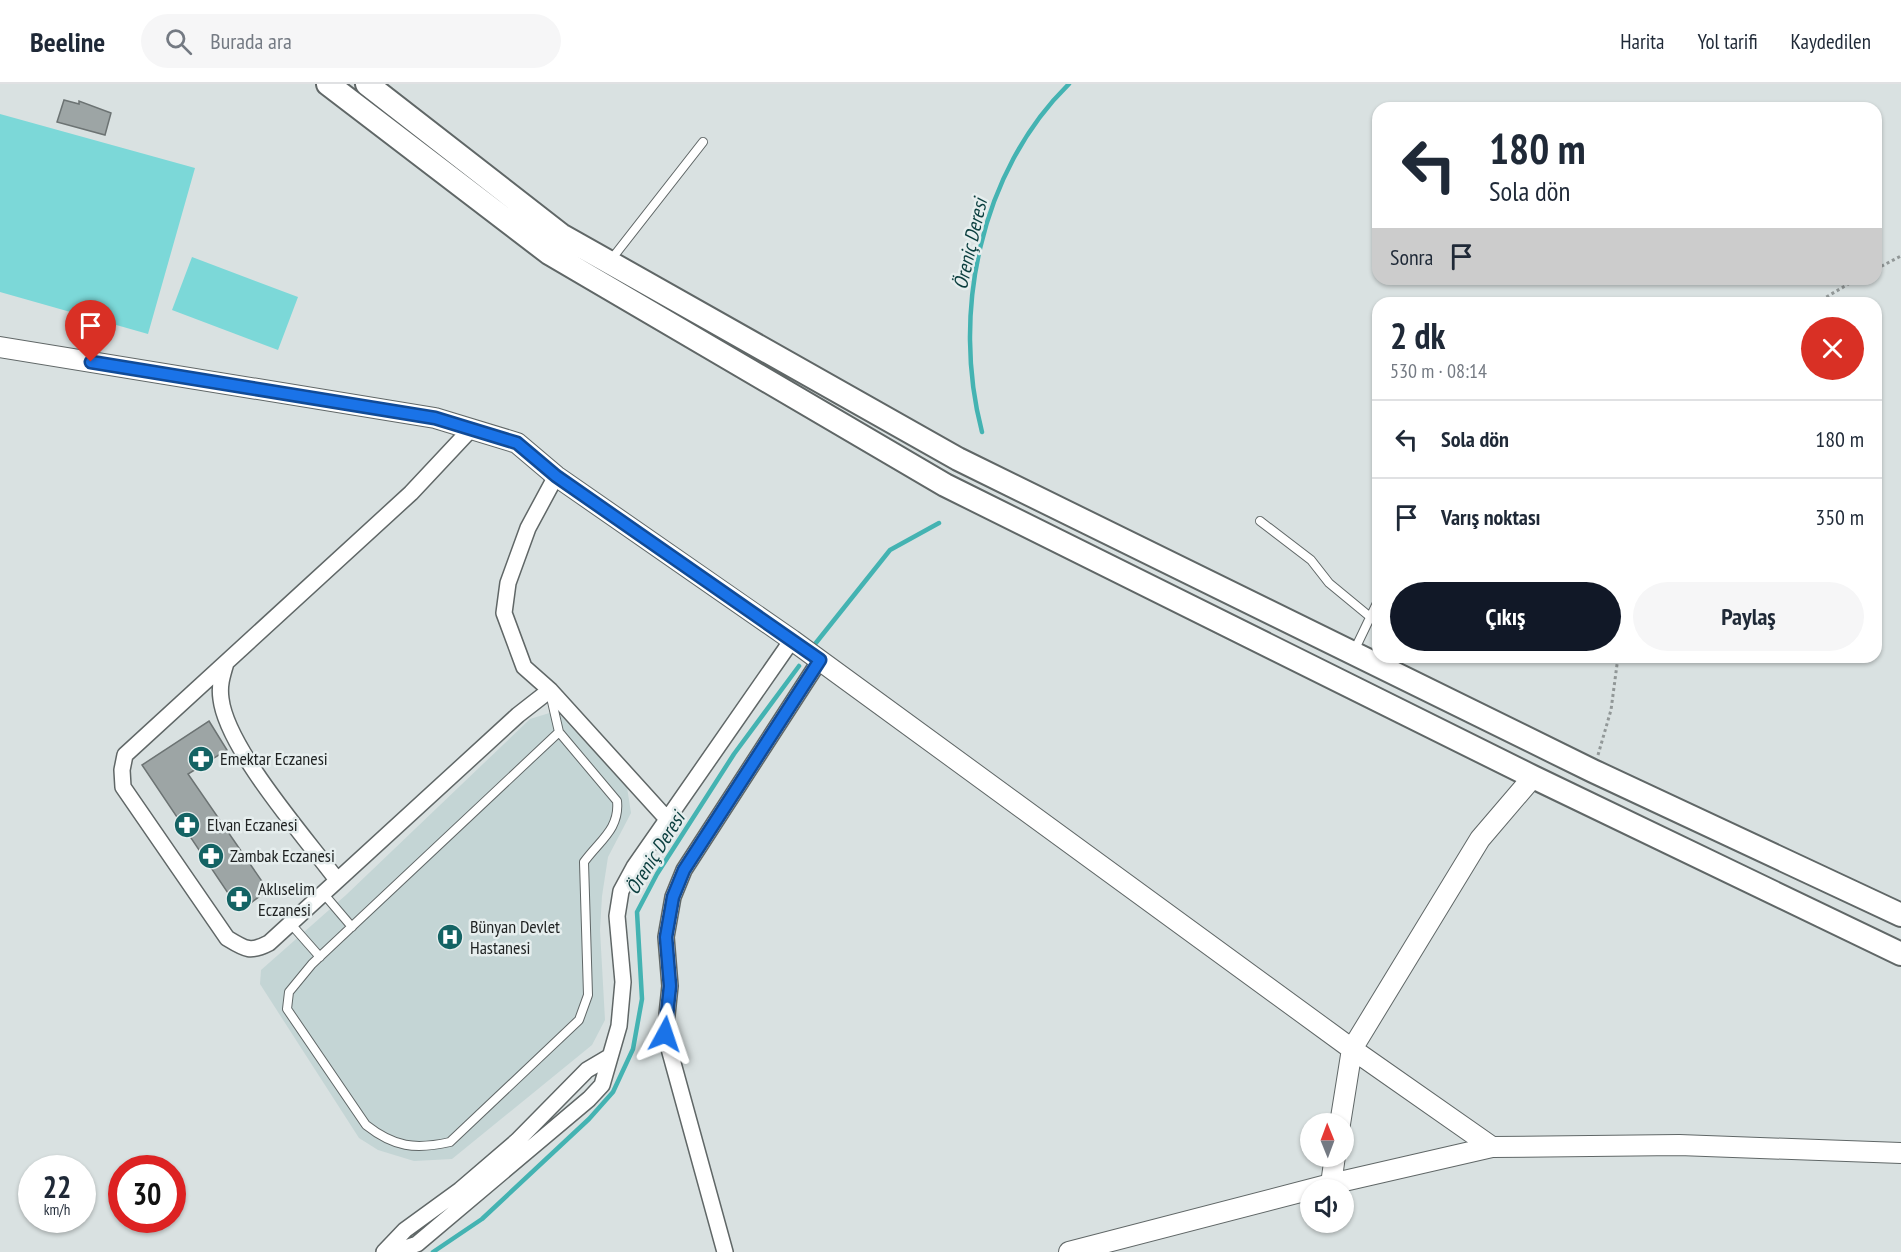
<!DOCTYPE html>
<html lang="tr">
<head>
<meta charset="utf-8">
<style>
  :root { --surface:#fff; --page:#f6f6f7; --text:#1f2937; --muted:#747a83; --line:#e0e1e3; --accent:#111827 }
  body { margin:0; font-family:"PT Sans Narrow",sans-serif; background:var(--page); color:var(--text); height:100vh; display:flex; flex-direction:column; font-size:22px; white-space:nowrap }
  * { box-sizing:border-box; margin:0 }
  p { font-size:20px; color:var(--muted) }
  .icon { flex:none; width:33px; height:33px; fill:none; stroke:currentColor; stroke-width:2; stroke-linecap:round; stroke-linejoin:round }
  .map { position:relative; flex:1; overflow:hidden }
  .drawer { position:absolute; left:1372px; top:213px; width:510px; height:366px; display:flex; flex-direction:column; background:var(--surface); border-radius:18px; box-shadow:0 2px 4px #0004 }
  .drawer>* { flex:none }
  .guide { position:absolute; left:1372px; top:18px; width:510px; height:183px; border-radius:18px; box-shadow:0 2px 4px #0004; background:#fff; color:var(--text); overflow:hidden }
  .needle { width:39px; rotate:359deg }
  .controls { position:absolute; left:1300px; top:1029px; display:grid; gap:12px }
  .controls a { display:grid; place-items:center; width:54px; height:54px; border-radius:50%; background:var(--surface); box-shadow:0 2px 4px #0004; font-size:30px }
  .speed { position:absolute; left:18px; top:1071px; display:flex; gap:12px; font-size:30px; font-weight:700; text-align:center }
  .speed>* { display:grid; place-content:center; width:78px; height:78px; border-radius:50%; background:var(--surface); box-shadow:0 2px 4px #0004; line-height:1 }
  .speed small { font-size:15px; font-weight:400 }
  .speed .limit { border:9px solid #d22; background:#fff; color:#111 }
  .pin { position:absolute; display:grid; place-items:center; width:51px; height:51px; color:#fff; margin:-62px -26px; border-radius:50% 50% 50% 0; rotate:-45deg; box-shadow:0 0 6px #0007 }
  .pin .icon { rotate:45deg }
  .me { position:absolute; width:66px; margin:-33px; rotate:5deg; stroke-linejoin:round; filter:drop-shadow(0 0 4px #0008) }
  .turn { display:flex; align-items:center; gap:21px; height:126px; padding:0 18px; font-size:27px }
  .turn .icon { width:78px; height:78px; stroke-width:2.5 }
  .turn b { display:block; font-size:42px; line-height:51px }
  .then { display:flex; align-items:center; height:57px; padding:0 18px; background:#0003; gap:12px; font-size:22px }
  .round { display:grid; place-items:center; flex:none; width:63px; height:63px; border-radius:32px; background:var(--page) }
  .overview { display:flex; align-items:center; justify-content:space-between; height:102px; padding:0 18px }
  h1 { font-size:36px; font-weight:600; line-height:45px }
  .cta { display:flex; gap:12px; margin-top:auto; padding:12px 18px }
  .cta a { flex:1; height:69px; border-radius:36px; background:var(--accent); color:#fff; font-size:24px; font-weight:600; line-height:69px; text-align:center }
  .cta a+a { background:var(--page); color:var(--text) }
  ul { padding:0; list-style:none }
  li { display:flex; align-items:center; gap:18px; height:78px; padding:0 18px; border-top:2px solid var(--line) }
  li div { flex:1 }
  li b { display:block; font-size:22px }
  li em { font-style:normal }
  header { display:flex; align-items:center; gap:36px; box-sizing:border-box; height:84px; padding:0 30px; background:var(--surface); border-bottom:2px solid var(--line) }
  header strong { font-size:28px }
  nav { display:flex; gap:33px; margin-inline-start:auto; font-size:21px }
  .search { width:420px; height:54px; background:var(--page); display:flex; align-items:center; gap:15px; box-sizing:border-box; padding:0 21px; border-radius:33px; color:var(--muted); font-size:22px }
  .map>svg:first-child { display:block }
  .built { fill:#c4d5d5 }
  .green { fill:#7cd8d8 }
  .lines { fill:none; stroke-linecap:round; stroke-linejoin:round }
  .stream { stroke:#44b3b2; stroke-width:4.5 }
  .building { fill:#9da5a5; stroke:#6c7373; stroke-width:1.5 }
  .service-casing { stroke:#606767; stroke-width:10 }
  .minor-casing { stroke:#606767; stroke-width:18 }
  .tertiary-casing { stroke:#606767; stroke-width:22 }
  .secondary-casing { stroke:#606767; stroke-width:26 }
  .path { stroke:#919797; stroke-width:3; stroke-dasharray:3 3; stroke-linecap:butt }
  .service { stroke:#fff; stroke-width:8 }
  .minor { stroke:#fff; stroke-width:15 }
  .tertiary { stroke:#fff; stroke-width:20 }
  .secondary { stroke:#fff; stroke-width:22 }
  .route-casing { stroke:#114b97; stroke-width:15 }
  .route { stroke:#1a73e8; stroke-width:10 }
  .labels { text-anchor:middle; stroke-width:5; stroke-linejoin:round; paint-order:stroke }
  .poi-label { font-size:18px; fill:#1e2121; stroke:#e6eeee; text-anchor:start }
  .water-label { font-size:20px; font-style:italic; fill:#0a3e3e; stroke:#e6eeee }
</style>
</head>
<body>
<header>
<strong>Beeline</strong>
<div class="search"><svg class="icon" aria-label="search" viewBox="0 0 24 24"><circle cx="10" cy="10" r="6"/><path d="M15 15l6 6"/></svg>Burada ara</div>
<nav><a>Harita</a><a>Yol tarifi</a><a>Kaydedilen</a></nav>
</header>
<div class="map">
<svg width="1901" height="1168" viewBox="0 0 1901 1168">
  <rect width="100%" height="100%" fill="#d9e1e1"/>
  <path class="built" d="M556,627L627,703L631,729L608,773L602,812L600,846L605,936L592,961L452,1075L414,1077L378,1066L359,1054L260,900L261,886L346,811L530,635Z"/>
  <path class="green" d="M0,30L195,84L148,250L0,208Z
    M192,173L298,213L278,266L172,226Z"/>
  <g class="lines">
    <path class="stream" d="M982,348C951,230 980,87 1069,0
      M815,560L890,466L939,439
      M433,1168L482,1135L589,1035L613,1008L633,965L642,915L637,828L657,790L734,670L799,582"/>
  </g>
  <path class="building" d="M64,16L79,20V17L111,29L105,51L57,38Z
    M209,637L227,666L188,690L268,806L240,827L142,681Z"/>
  <g class="lines">
    <g class="service-casing">
      <path id="service" d="M610,177L703,58
        M1260,437L1311,476L1329,499L1369,532
        M1354,567L1378,517
        M550,609L559,648L617,717C620,745 599,757 584,778L588,911L579,936L450,1058C415,1066 394,1063 366,1041L287,925L289,908L312,880L559,648
        M323,809L352,843
        M290,839L320,873"/>
    </g>
    <g class="minor-casing">
      <path id="minor" d="M471,345L411,409L125,671L122,686L123,703L227,854C245,865 250,869 269,859L518,631L550,606L524,583L504,529L508,499L528,444L556,392
        M226,579C222,592 219,602 221,615C227,665 305,753 337,796
        M550,606L667,735
        M384,1168L405,1146L460,1106L517,1057L587,986L609,973
        M393,1168L417,1160L589,1015L602,1001L619,942L623,898L617,832L621,807L634,783L792,556
        M725,1168L665,950L670,902L666,853L673,813L684,786L820,576"/>
    </g>
    <g class="tertiary-casing">
      <path id="tertiary" d="M0,263L435,334L517,359L556,392L792,556L1352,965L1492,1063
        M1340,1040L1352,965L1480,755L1533,693
        M1331,1100L1335,1072
        M1069,1168L1331,1100L1492,1063L1679,1061L1901,1069"/>
    </g>
    <g class="secondary-casing">
      <path id="secondary" d="M328,0L549,169L945,401L1533,693L1901,870
        M367,0L561,151L958,375L1593,687L1901,831"/>
    </g>
    <path class="path" d="M1876,185L1901,172
      M1816,219L1857,195
      M1598,671L1611,626L1618,573"/>
    <use href="#service" class="service"/>
    <use href="#minor" class="minor"/>
    <use href="#tertiary" class="tertiary"/>
    <use href="#secondary" class="secondary"/>
  </g>
  <g class="lines">
    <g class="route-casing">
      <path id="route" d="M91,278L435,334L517,359L556,392L820,576L684,786L673,813L666,853L670,902L665,950"/>
    </g>
    <use href="#route" class="route"/>
  </g>
  <defs>
    <g id="pharmacy-disc" transform="scale(1.35)"><circle r="9.5" fill="#146364" stroke="#e6eeee"/><path d="M-2-6h4v4h4v4h-4v4h-4v-4h-4v-4h4Z" fill="#fff"/></g>
    <g id="hospital-disc" transform="scale(1.35)"><circle r="9.5" fill="#146364" stroke="#e6eeee"/><path d="M-5-5h3v3.5h4V-5h3V5h-3V1.5h-4V5h-3Z" fill="#fff"/></g>
  </defs>
  <g fill-rule="evenodd">
    <use href="#pharmacy-disc" x="201" y="675"/>
    <use href="#pharmacy-disc" x="187" y="741"/>
    <use href="#pharmacy-disc" x="211" y="772"/>
    <use href="#pharmacy-disc" x="239" y="815"/>
    <use href="#hospital-disc" x="450" y="853"/>
  </g>
  <g class="labels">
    <g class="poi-label">
      <text x="220" y="681">Emektar Eczanesi</text>
      <text x="207" y="747">Elvan Eczanesi</text>
      <text x="230" y="778">Zambak Eczanesi</text>
      <text x="258" y="811">Aklıselim<tspan x="258" dy="21">Eczanesi</tspan></text>
      <text x="470" y="849">Bünyan Devlet<tspan x="470" dy="21">Hastanesi</tspan></text>
    </g>
    <g class="water-label">
      <text transform="translate(970 160) rotate(-77)" y="7">Öreniç Deresi</text>
      <text transform="translate(655 769) rotate(-58)" y="7">Öreniç Deresi</text>
    </g>
  </g>
</svg>
<div class="controls">
<a><svg class="needle" viewBox="-14 -14 28 28"><path d="M0-13l5 13h-10z" fill="#e53935"/><path d="M0 13l5-13h-10z" fill="#747a83"/></svg></a>
<a><svg class="icon" aria-label="sound" viewBox="0 0 24 24"><path d="M4 9h4l5-4v14l-5-4H4zM17 9q2 3 0 6"/></svg></a>
</div>
<div class="speed"><div>22<small>km/h</small></div><div class="limit">30</div></div>
<div class="pin" style="left:91px;top:278px;background:#d93025"><svg class="icon" aria-label="arrive" viewBox="0 0 24 24"><path d="M6 21V4h12l-3 4 3 4H6"/></svg></div>
<svg class="me" style="left:665px;top:950px" viewBox="-20 -20 40 40"><path d="M0-17L14 15 0 8-14 15z" fill="#1a73e8" stroke="#fff" stroke-width="4"/></svg>
<div class="guide">
<div class="turn"><svg class="icon" aria-label="left" viewBox="0 0 24 24"><path d="M17 20v-9H6M10 6l-5 5 5 5"/></svg><div><b>180 m</b>Sola dön</div></div>
<div class="then">Sonra<svg class="icon" aria-label="arrive" viewBox="0 0 24 24"><path d="M6 21V4h12l-3 4 3 4H6"/></svg></div>
</div>
<section class="drawer">
<div class="overview"><div><h1>2 dk</h1><p>530 m · 08:14</p></div><a class="round" style="background:#d93025;color:#fff"><svg class="icon" aria-label="close" viewBox="0 0 24 24"><path d="M6 6l12 12M18 6L6 18"/></svg></a></div>
<ul>
<li><svg class="icon" aria-label="left" viewBox="0 0 24 24"><path d="M17 20v-9H6M10 6l-5 5 5 5"/></svg><div><b>Sola dön</b></div><em>180 m</em></li>
<li><svg class="icon" aria-label="arrive" viewBox="0 0 24 24"><path d="M6 21V4h12l-3 4 3 4H6"/></svg><div><b>Varış noktası</b></div><em>350 m</em></li>
</ul>
<div class="cta"><a>Çıkış</a><a>Paylaş</a></div>
</section>
</div>
</body>
</html>
